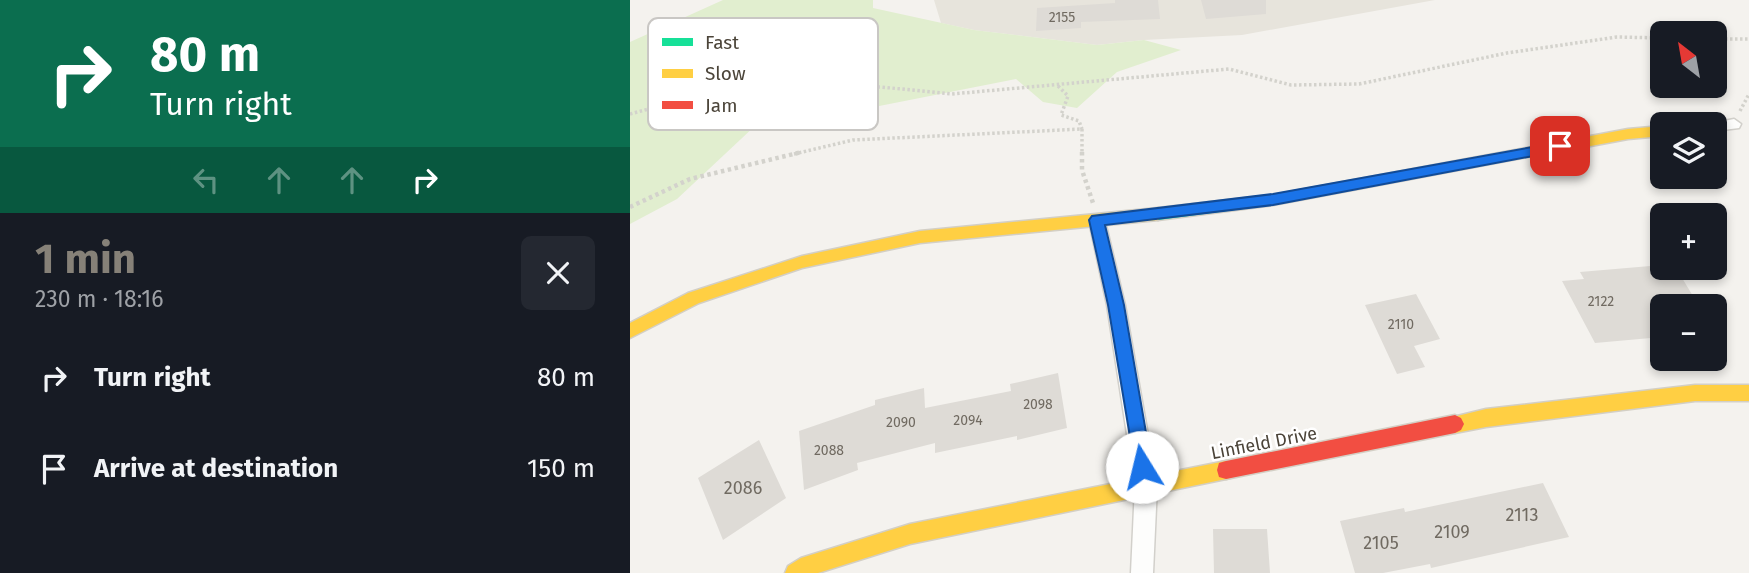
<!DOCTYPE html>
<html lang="en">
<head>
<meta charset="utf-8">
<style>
  :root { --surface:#171b24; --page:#242831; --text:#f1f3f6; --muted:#9ea1a6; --accent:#868178 }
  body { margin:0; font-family:"Fira Sans",sans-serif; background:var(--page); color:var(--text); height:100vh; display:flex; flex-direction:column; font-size:26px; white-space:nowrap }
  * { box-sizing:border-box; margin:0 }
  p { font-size:23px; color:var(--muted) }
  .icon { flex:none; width:38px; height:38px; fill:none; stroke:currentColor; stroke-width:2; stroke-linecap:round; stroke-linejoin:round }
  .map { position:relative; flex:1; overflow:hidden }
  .details { display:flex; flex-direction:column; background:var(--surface); width:630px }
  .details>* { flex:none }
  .hud { background:#0b6e4f; color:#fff; overflow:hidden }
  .needle { width:46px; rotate:329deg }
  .tools { position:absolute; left:1020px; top:21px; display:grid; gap:14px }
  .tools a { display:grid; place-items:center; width:77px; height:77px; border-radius:10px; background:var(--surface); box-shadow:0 4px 10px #0003; font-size:35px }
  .pin { position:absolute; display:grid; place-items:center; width:60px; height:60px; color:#fff; margin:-30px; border-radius:14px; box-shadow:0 4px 10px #0006 }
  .me { position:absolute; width:77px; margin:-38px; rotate:351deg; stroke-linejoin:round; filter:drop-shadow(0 0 5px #0008) }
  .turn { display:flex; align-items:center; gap:24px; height:147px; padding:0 35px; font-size:32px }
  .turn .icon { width:91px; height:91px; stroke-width:2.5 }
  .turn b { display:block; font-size:49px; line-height:60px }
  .lanes { display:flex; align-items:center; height:66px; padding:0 35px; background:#0003; justify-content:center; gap:35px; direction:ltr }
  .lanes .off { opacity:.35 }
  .round { display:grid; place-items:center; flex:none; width:74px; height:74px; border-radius:10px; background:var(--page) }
  .headline { display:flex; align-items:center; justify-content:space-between; height:119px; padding:0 35px }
  h1 { font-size:42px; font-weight:700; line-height:52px; color:var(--accent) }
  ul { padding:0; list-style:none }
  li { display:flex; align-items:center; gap:21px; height:91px; padding:0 35px }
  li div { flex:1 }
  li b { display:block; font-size:26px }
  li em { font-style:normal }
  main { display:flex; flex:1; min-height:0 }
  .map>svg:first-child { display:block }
  .residential { fill:#e7e4dc }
  .green { fill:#e1eecf }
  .building { fill:#dedbd6 }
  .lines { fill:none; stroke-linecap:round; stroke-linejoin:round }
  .street-casing { stroke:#d2d0cb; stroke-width:3 }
  .fast-casing { stroke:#d3cfc5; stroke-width:3 }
  .slow-casing { stroke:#d3cfc5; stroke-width:3 }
  .jam-casing { stroke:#d3cfc5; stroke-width:3 }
  .path-far1 { stroke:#d3d2cc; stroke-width:3.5; stroke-dasharray:2.5 2.5; stroke-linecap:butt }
  .path { stroke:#d3d2cc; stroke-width:4.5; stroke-dasharray:3.5 3.5; stroke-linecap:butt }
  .street { fill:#fdfdfc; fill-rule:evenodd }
  .fast { fill:#16e098; fill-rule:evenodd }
  .slow { fill:#ffcf43; fill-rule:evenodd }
  .jam { fill:#f24e42; fill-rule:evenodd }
  .route { fill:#1a73e8; stroke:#114b97; stroke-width:2 }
  .labels { text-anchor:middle; stroke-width:5; stroke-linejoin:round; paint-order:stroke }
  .number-label { font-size:14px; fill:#706a61 }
  .street-label { font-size:18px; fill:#4b4439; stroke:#fff }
  .near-number-label { font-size:18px; fill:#706a61 }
  .key { fill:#fff; stroke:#c9c7c4; stroke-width:2 }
  .key-label { font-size:19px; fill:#4b4439 }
</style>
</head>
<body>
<main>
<section class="details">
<div class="hud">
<div class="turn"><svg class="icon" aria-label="right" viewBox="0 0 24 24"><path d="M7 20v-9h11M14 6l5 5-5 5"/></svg><div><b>80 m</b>Turn right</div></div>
<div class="lanes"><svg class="icon off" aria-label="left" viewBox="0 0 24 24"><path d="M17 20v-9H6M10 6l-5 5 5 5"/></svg><svg class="icon off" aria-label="ahead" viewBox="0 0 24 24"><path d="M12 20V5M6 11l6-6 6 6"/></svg><svg class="icon off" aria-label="ahead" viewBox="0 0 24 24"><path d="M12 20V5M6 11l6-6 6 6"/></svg><svg class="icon" aria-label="right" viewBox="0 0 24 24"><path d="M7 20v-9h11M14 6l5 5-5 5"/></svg></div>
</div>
<div class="headline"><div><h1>1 min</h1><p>230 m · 18:16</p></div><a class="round"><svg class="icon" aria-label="close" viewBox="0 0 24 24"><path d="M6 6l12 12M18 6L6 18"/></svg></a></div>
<ul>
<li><svg class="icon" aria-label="right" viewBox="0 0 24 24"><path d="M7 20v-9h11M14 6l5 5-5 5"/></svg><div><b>Turn right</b></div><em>80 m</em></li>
<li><svg class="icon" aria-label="arrive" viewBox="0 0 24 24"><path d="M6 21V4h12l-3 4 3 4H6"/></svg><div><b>Arrive at destination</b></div><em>150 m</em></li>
</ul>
</section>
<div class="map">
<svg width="1119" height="573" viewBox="0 0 1119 573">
  <rect width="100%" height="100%" fill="#f4f2ee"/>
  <path class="residential" d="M304,0H805L612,35L514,40L467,45L344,30L311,23Z"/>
  <path class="green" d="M93,0H243V8L344,30L467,45L514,40L551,50L487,72L447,108L413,102L386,79L234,109L127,124L47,199L0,224V42Z"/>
  <path class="building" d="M485,0H528L530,19L451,22V28L406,31L407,8L485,3Z
    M571,0H636V14L576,19Z
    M1032,265V268H1046L1069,306H1032V337L965,343L932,281L954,279L950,272Z
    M786,294L810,339L784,346L795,367L767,374L735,305Z
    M428,373L437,428L387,440V436L305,453V443L227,463L228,470L174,490L169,431L245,405V400L294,388L295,408L381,391L380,384Z
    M129,440L156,498L93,540L68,478Z
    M913,483L939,537L801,568L800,564L753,573H725L710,521L774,508L775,512Z
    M583,529H637L640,573H584Z"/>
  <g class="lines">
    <g class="street-casing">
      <path id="street" d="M1104,119L1111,124L1109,128L1085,131V124H1079Z
        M467,215L475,221L495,305L527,486L523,573H501L505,486L477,305L459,221Z"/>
    </g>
    <g class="fast-casing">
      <path id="fast" d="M934,141L939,143V149L643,205L528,220L521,214L528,208L643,195Z"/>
    </g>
    <g class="slow-casing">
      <path id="slow" d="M1032,126V136L998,139L934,151L927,146L934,141L998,129Z
        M528,208L535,214L528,220L290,243L172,268L69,303L0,338V323L58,293L172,256L290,231Z
        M1065,385H1119V401H1065L856,427L825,433L819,430L816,424L819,418L856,409Z
        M596,461L603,463L605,470L603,477L596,479L280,544L188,573H155L158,566L171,558L280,524Z"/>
    </g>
    <g class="jam-casing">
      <path id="jam" d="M825,415L831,418L834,424L831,430L825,433L596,479L589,477L587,470L589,463L596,461Z"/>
    </g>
    <path class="path-far1" d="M1085,39H1119
      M428,86L438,96L431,115L449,121L452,129
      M1110,111L1119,94
      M0,114L56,99L190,87H251L322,94L599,69L661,85L729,84L877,53L987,37L1032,38
      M164,154L223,140L452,129V154"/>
    <path class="path" d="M452,152V170L463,203
      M0,207L60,179L172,152"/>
    <use href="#street" class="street"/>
    <use href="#fast" class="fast"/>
    <use href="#slow" class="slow"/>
    <use href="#jam" class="jam"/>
  </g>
  <path class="route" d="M930,142L937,146L935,150L643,205L475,225L494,305L522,467L519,473L512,476L506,473L478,305L459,220L462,216L643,194Z"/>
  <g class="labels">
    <g class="number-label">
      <text x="432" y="22">2155</text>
      <text x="971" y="306">2122</text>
      <text x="771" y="329">2110</text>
      <text x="408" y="409">2098</text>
      <text x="338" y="425">2094</text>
      <text x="271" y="427">2090</text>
      <text x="199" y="455">2088</text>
    </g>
    <g class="street-label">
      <text transform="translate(634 443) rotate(-11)" y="6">Linfield Drive</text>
    </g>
    <g class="near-number-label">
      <text x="113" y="494">2086</text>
      <text x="892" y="521">2113</text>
      <text x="822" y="538">2109</text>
      <text x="751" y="549">2105</text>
    </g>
  </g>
  <rect x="18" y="18" width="230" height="112" rx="10" class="key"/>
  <rect x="32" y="38" width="31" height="8" fill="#16e098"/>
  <rect x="32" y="69" width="31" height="9" fill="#ffcf43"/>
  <rect x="32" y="101" width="31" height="8" fill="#f24e42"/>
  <g class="key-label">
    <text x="75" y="49">Fast</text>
    <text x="75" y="80">Slow</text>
    <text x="75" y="112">Jam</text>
  </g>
</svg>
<div class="tools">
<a><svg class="needle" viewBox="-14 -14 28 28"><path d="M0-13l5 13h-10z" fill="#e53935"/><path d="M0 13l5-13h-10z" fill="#9ea1a6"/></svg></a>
<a><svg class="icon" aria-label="layers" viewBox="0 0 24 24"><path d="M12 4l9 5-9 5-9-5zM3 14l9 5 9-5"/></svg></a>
<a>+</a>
<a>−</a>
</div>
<div class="pin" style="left:930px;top:146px;background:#d93025"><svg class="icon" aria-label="arrive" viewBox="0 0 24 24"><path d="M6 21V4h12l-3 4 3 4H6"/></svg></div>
<svg class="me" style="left:512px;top:467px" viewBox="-20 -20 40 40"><circle r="19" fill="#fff"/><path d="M0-13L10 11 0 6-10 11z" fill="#1a73e8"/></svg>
</div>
</main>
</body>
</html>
